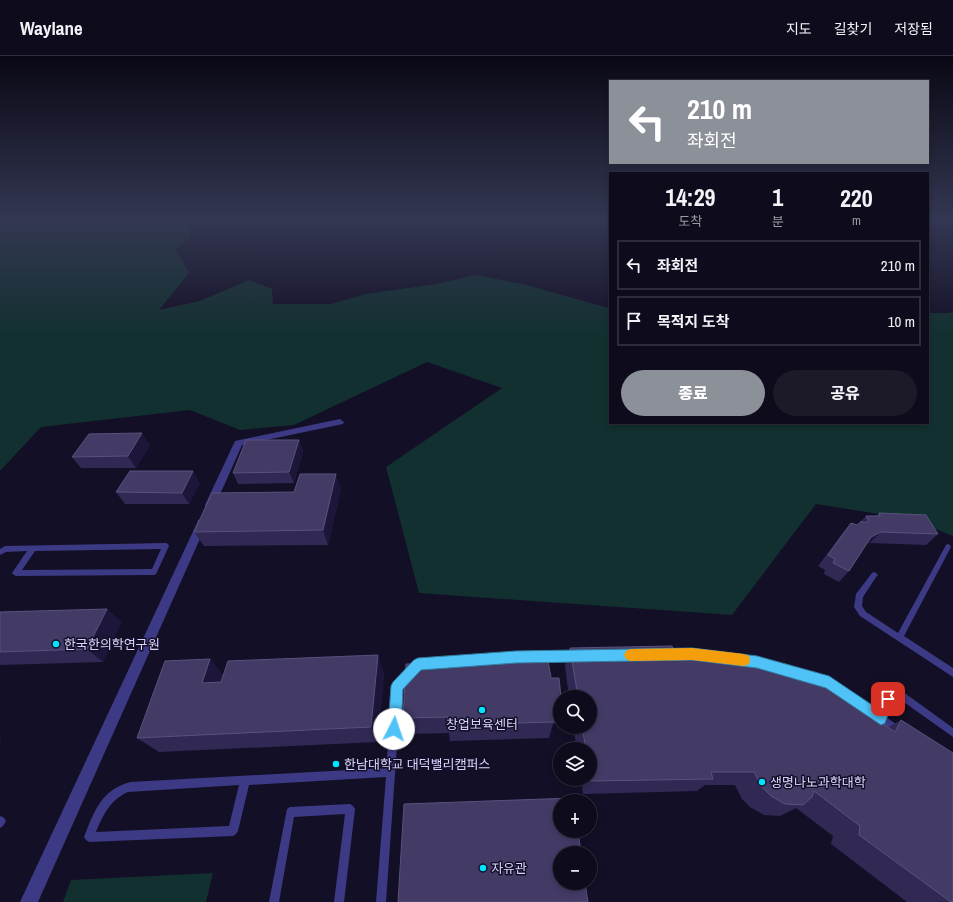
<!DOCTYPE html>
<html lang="ko">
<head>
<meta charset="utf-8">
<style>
  :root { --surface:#0e0b1c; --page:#1c1929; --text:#f1f3f6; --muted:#9b9ba3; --line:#2e2b3b; --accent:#8c9099 }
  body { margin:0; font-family:"Archivo Narrow","Noto Sans KR",sans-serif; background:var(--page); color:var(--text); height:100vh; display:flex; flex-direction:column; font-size:15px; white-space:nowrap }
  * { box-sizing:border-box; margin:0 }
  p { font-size:13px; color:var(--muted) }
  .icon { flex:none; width:22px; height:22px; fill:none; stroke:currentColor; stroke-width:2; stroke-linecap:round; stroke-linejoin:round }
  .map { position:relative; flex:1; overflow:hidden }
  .drawer { position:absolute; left:609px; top:116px; width:320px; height:252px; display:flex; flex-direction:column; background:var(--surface); border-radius:0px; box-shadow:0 2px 6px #0003,0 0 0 1px var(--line) }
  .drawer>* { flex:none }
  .top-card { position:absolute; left:609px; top:24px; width:320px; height:84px; border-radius:0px; box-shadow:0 2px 6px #0003,0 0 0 1px var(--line); background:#8c9099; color:#fff; overflow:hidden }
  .buttons { position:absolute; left:553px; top:634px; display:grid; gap:8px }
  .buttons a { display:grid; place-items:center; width:44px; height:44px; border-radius:50%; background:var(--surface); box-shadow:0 2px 6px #0003,0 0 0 1px var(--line); font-size:20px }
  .pin { position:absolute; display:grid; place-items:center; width:34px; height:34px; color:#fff; margin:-17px; border-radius:8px; box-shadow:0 2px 6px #0006 }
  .me { position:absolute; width:44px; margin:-22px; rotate:4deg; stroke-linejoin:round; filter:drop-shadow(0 0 3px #0008) }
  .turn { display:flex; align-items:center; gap:14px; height:84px; padding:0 12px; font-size:18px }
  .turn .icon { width:52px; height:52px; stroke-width:2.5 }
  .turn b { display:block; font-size:28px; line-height:34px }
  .eta { display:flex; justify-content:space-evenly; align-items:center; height:68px; text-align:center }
  .eta b { font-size:24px; font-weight:800; line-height:28px }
  .cta { display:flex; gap:8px; margin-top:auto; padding:8px 12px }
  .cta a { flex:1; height:46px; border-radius:24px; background:var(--accent); color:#fff; font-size:16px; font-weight:800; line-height:46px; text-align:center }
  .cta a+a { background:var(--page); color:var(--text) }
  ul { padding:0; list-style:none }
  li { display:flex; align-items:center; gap:12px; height:50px; margin:0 8px 6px; padding:0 4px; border:2px solid var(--line); border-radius:0px }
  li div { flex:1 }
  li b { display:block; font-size:15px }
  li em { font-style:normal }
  header { display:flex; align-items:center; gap:24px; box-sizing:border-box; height:56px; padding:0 20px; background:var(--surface); border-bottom:1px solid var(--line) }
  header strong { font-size:19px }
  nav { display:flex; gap:22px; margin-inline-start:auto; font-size:14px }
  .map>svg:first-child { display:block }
  .green { fill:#12302f }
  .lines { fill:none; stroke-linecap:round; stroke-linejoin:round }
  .lane { fill:#3d3a85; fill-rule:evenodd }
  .street { fill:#3d3a85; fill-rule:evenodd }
  .wall { fill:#312854 }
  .shaded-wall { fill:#1d163a }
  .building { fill:#433a66; stroke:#5a527e }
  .route { fill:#4fc3f7; stroke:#337fa1 }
  .slow { fill:#f59e0b }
  .poi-dot { fill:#00e5ff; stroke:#130f26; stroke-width:1.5 }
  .labels { text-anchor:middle; stroke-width:3; stroke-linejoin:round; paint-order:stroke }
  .near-poi-label { font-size:13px; fill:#d9d4ff; stroke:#130f26; text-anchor:start }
</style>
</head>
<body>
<header>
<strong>Waylane</strong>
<nav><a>지도</a><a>길찾기</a><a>저장됨</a></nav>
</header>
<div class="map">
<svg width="953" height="846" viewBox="0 0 953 846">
  <rect width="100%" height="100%" fill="#130f26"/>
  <path class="green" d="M0,163H188L191,181L176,194L189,217L159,254L200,245L249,224L272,233L273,248H331L366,238L436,228L476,219L523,228L608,252L610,253V367H928V257H950L953,255V480L911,463L816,448L732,559L419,537L386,411L502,332L427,306L294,369L240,374L190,354L41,371L0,415Z
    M213,817L206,846H63L71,824Z"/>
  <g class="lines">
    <path class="lane" d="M166,487L168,488L169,490L156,518L154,519L16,520L14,519L12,517L27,495L6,496L0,499V493L5,490ZM161,493L152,513L22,514L35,495Z
      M948,488L950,489L951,491L904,580L953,612V621L860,560L854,551L856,538L872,517L874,516L876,517L878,519L876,521L863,541L862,550L866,556L898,577L946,489Z
      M692,594L745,600L748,601L749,604L748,607L745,608L692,602L669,603L666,602L665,599L666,596L669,595Z
      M575,596L578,597L579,600L578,603L575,604L516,605L427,611L424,610L423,607L424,604L427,603L516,597Z
      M411,611L414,612L415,615L414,618L401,632L386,846H376L386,721L249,729L238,775L236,778L233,780L89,786L86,784L84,781C94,756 101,734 130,726L386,712L393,630L394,627L408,612ZM239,729L229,770L96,776C103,759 110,744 128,736Z
      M806,616L832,623L879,656L889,630L892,629L895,630L953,672V681L894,639L886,661L900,671L901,674L900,677L897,678L894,677L827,630L803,623L802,620L803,617Z
      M350,748L353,750L355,753L344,846H334L345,758L294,761L279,846H269L287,753L290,751Z
      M1,760L4,762L6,765L3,770L0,772V761Z"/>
    <path class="street" d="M340,363L344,366L343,368L242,389L214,452H206L205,449L235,385Z
      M202,463L206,464L207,467L38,846H20L197,467L198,464Z"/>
  </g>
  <path class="wall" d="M287,163H338L337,166L288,167Z
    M299,384L303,395L294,427L238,428L233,417Z
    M150,389L136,412H81L72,401Z
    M200,427L189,448H125L116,436Z
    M341,433L328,489L204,490L194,476L294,436Z
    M879,457L938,478L926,489L870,487L866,489L849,515L839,526L824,518L825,514L818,510L842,478L851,467L857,469L866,460H876Z
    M107,553L121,566L103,606L0,609V556Z
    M570,592L677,603L888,671L901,664L953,846H907L831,788L833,780L796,752L780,760L764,759L750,751L742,743L735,729H705L697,735L583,738L581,723H590V693H577L573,671H590V641H569L565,610Z
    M210,603L223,619L384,617L378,686L159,696L137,682Z
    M551,622L560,652V660L557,668H553L549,682L450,685L449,677L408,678L403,662Z"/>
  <path class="shaded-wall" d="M142,377L150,389L136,412L128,400Z
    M299,384L303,395L294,427L289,416Z
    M193,415L200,427L189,448L182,437Z
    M336,418L341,433L328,489L323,474Z
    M881,476L870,487L861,492L871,481Z
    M107,553L121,566L103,606L87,593Z
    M378,599L384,617L378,686L371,671Z
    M210,603L226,622L219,644L202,627Z
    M0,678L1,681L0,693Z"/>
  <path class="building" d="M142,377L128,400L72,401L89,378Z
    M246,384H299L289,416L233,417Z
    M130,415H193L182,437L116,436Z
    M300,418H336L323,474L194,476L212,437L294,436Z
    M879,457L926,459L938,478L881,476L871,481L849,515L833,507L835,503L828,499L851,467L857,469L862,465L864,467L869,465L866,460H880Z
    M107,553L87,593L0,596V556Z
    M672,590L677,603L761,604L806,617L895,676L901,664L953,697V846H951L859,779L860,770L814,735L812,741L803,749L785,748L771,740L762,731L754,716H711L713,723L591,725L590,720V693H586L582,671H590V641H578L570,592Z
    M378,599L371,671L137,682L165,605L210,603L202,627L221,626L228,605Z
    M548,604L551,622H559L561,641H560V652L552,653L554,666L448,669V661L403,662L406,608Z
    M573,742L574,745H560V775H578L581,797H560V827H585L588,846H398L404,748Z"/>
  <linearGradient id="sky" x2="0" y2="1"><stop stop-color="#0a0815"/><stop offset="0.58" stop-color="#333752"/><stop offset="1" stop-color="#333752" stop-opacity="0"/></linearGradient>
  <rect width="953" height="282" fill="url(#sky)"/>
  <path class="route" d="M692,592L757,600L829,620L878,653L884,638L888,636L893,638L894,643L885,667L881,669L826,632L757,612L692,604L516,607L421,614L403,633L401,673L399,678L394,680L390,678L388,673L391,630L393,626L414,604L418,602L516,595Z"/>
  <path class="slow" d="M692,592L744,598L749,600L750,604L749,608L744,610L692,604L630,605L626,603L624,599L626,595L630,593Z"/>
  <g class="poi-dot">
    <circle cx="56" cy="588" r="4"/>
    <circle cx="482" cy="654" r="4"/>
    <circle cx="336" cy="708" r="4"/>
    <circle cx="762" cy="726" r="4"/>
    <circle cx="483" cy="812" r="4"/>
  </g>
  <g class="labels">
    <g class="near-poi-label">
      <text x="64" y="593">한국한의학연구원</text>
      <text x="482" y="673" text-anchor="middle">창업보육센터</text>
      <text x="344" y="713">한남대학교 대덕밸리캠퍼스</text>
      <text x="770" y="731">생명나노과학대학</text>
      <text x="491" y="817">자유관</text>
    </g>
  </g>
</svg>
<div class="buttons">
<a><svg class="icon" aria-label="search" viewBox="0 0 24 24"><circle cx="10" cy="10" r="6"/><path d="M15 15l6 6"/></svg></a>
<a><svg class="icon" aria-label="layers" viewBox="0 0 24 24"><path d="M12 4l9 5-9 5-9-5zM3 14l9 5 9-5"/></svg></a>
<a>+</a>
<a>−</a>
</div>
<div class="pin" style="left:888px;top:643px;background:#d93025"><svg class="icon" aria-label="arrive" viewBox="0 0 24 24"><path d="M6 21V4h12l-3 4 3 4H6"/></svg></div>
<svg class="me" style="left:394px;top:673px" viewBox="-20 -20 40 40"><circle r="19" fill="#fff"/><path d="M0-13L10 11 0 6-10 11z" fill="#4fc3f7"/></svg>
<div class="top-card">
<div class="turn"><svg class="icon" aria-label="left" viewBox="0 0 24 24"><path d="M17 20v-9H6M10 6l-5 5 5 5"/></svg><div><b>210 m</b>좌회전</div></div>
</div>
<section class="drawer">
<div class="eta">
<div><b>14:29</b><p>도착</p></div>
<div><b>1</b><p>분</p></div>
<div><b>220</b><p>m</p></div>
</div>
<ul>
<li><svg class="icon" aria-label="left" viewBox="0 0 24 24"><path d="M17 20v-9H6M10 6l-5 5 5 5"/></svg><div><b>좌회전</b></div><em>210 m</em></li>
<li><svg class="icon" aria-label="arrive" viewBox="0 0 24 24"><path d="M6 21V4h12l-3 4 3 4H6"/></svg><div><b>목적지 도착</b></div><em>10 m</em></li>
</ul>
<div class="cta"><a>종료</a><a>공유</a></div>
</section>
</div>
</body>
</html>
